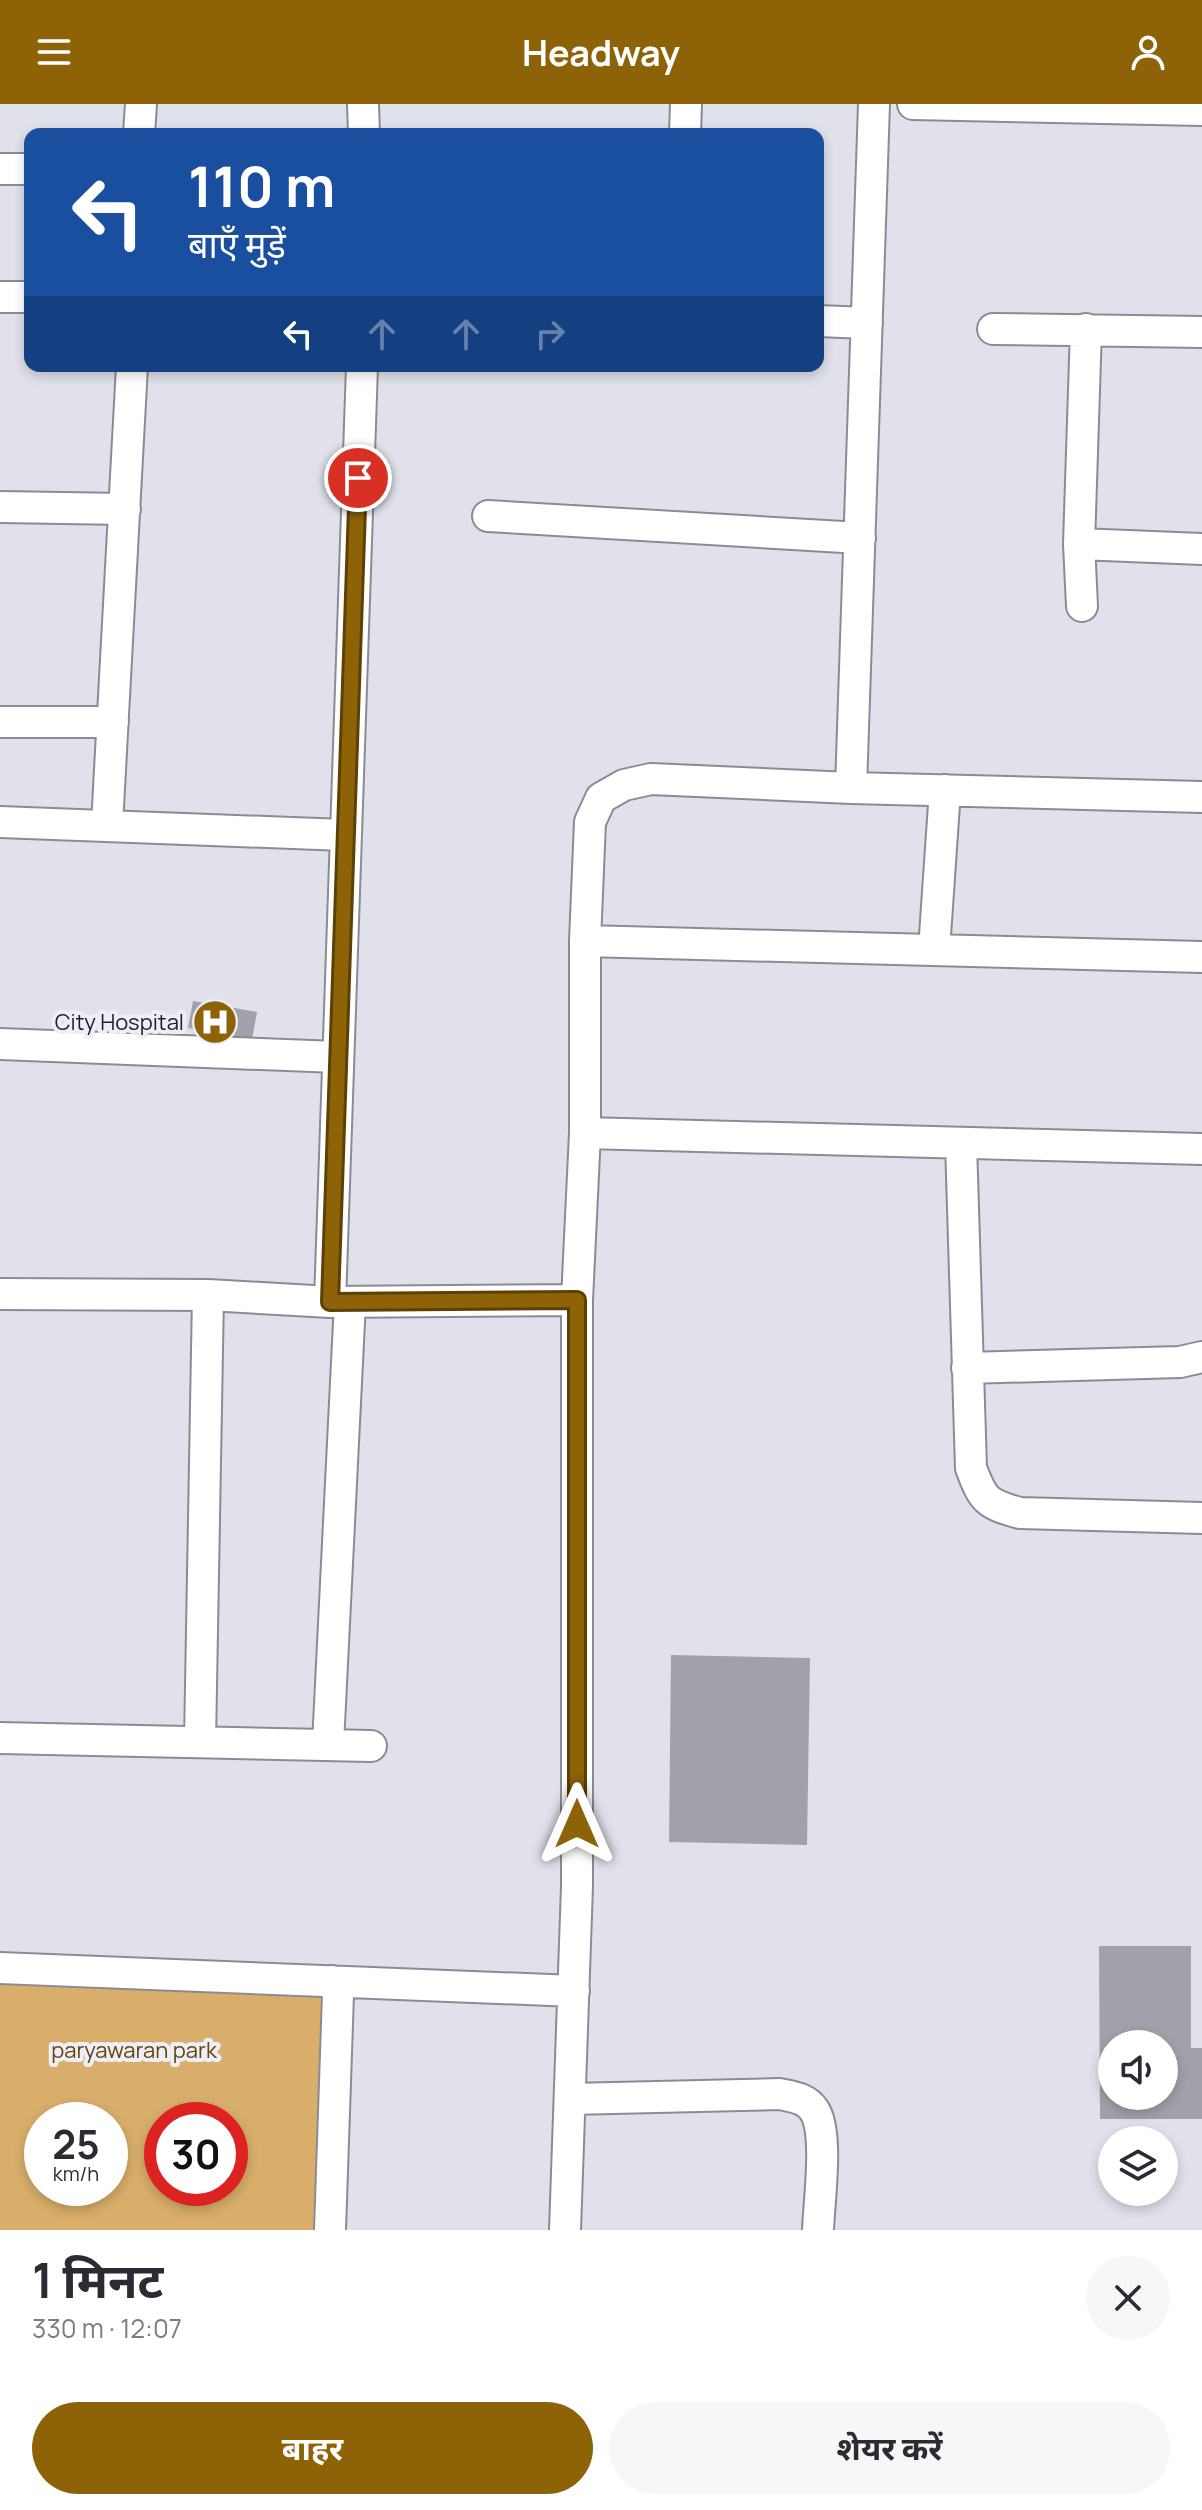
<!DOCTYPE html>
<html lang="hi">
<head>
<meta charset="utf-8">
<style>
  :root { --surface:#fff; --page:#f7f7f7; --text:#2b2b33; --muted:#7c7c81; --accent:#8e6308 }
  body { margin:0; font-family:Manrope,"Noto Sans Devanagari",sans-serif; background:var(--page); color:var(--text); height:100vh; display:flex; flex-direction:column; font-size:30px; white-space:nowrap }
  * { box-sizing:border-box; margin:0 }
  p { font-size:26px; color:var(--muted) }
  .icon { flex:none; width:44px; height:44px; fill:none; stroke:currentColor; stroke-width:2; stroke-linecap:round; stroke-linejoin:round }
  .map { position:relative; height:2126px; overflow:hidden }
  .panel { display:flex; flex-direction:column; background:var(--surface); flex:1 }
  .panel>* { flex:none }
  .banner { position:absolute; left:24px; top:24px; width:800px; height:244px; border-radius:16px; box-shadow:0 4px 12px #0003; background:#1a4fa0; color:#fff; overflow:hidden }
  .fabs { position:absolute; left:1098px; top:1926px; display:grid; gap:16px }
  .fabs a { display:grid; place-items:center; width:80px; height:80px; border-radius:50%; background:var(--surface); box-shadow:0 4px 12px #0003; font-size:40px }
  .speed { position:absolute; left:24px; top:1998px; display:flex; gap:16px; font-size:40px; font-weight:700; text-align:center }
  .speed>* { display:grid; place-content:center; width:104px; height:104px; border-radius:50%; background:var(--surface); box-shadow:0 4px 12px #0003; line-height:1 }
  .speed small { font-size:20px; font-weight:400 }
  .speed .limit { border:12px solid #d22; background:#fff; color:#111 }
  .pin { position:absolute; display:grid; place-items:center; width:68px; height:68px; color:#fff; margin:-34px; border:4px solid #fff; border-radius:50%; box-shadow:0 2px 8px #0007 }
  .me { position:absolute; width:88px; margin:-44px; rotate:0deg; stroke-linejoin:round; filter:drop-shadow(0 0 6px #0008) }
  .turn { display:flex; align-items:center; gap:28px; height:168px; padding:0 32px; font-size:36px }
  .turn .icon { width:104px; height:104px; stroke-width:2.5 }
  .turn b { display:block; font-size:56px; line-height:68px }
  .lanes { display:flex; align-items:center; height:76px; padding:0 32px; background:#0003; justify-content:center; gap:40px; direction:ltr }
  .lanes .off { opacity:.35 }
  .round { display:grid; place-items:center; flex:none; width:84px; height:84px; border-radius:42px; background:var(--page) }
  .head { display:flex; align-items:center; justify-content:space-between; height:136px; padding:0 32px }
  h1 { font-size:48px; font-weight:700; line-height:60px }
  .action { display:flex; gap:16px; margin-top:auto; padding:16px 32px }
  .action a { flex:1; height:92px; border-radius:48px; background:var(--accent); color:#fff; font-size:32px; font-weight:700; line-height:92px; text-align:center }
  .action a+a { background:var(--page); color:var(--text) }
  header { display:flex; justify-content:space-between; align-items:center; height:104px; padding:0 32px; background:var(--accent); color:#fff; font-size:36px; font-weight:700 }
  .map>svg:first-child { display:block }
  .green { fill:#d8ae6a; fill-rule:evenodd }
  .building { fill:#a1a1ab; fill-rule:evenodd }
  .lines { fill:none; stroke-linecap:round; stroke-linejoin:round }
  .minor-casing { stroke:#8b8b95; stroke-width:34 }
  .minor { stroke:#fff; stroke-width:30 }
  .route-casing { stroke:#5c4005; stroke-width:20 }
  .route { stroke:#8e6308; stroke-width:14 }
  .labels { text-anchor:middle; stroke-width:8; stroke-linejoin:round; paint-order:stroke }
  .poi-label { font-size:22px; fill:#1f2023; stroke:#edeef8; text-anchor:end }
  .park-label { font-size:22px; fill:#63460c; stroke:#edeef8 }
</style>
</head>
<body>
<header><svg class="icon" aria-label="menu" viewBox="0 0 24 24"><path d="M4 6h16M4 12h16M4 18h16"/></svg>Headway<svg class="icon" aria-label="person" viewBox="0 0 24 24"><circle cx="12" cy="8" r="4"/><path d="M4 21q1-7 8-7t8 7"/></svg></header>
<div class="map">
<svg width="1202" height="2126" viewBox="0 0 1202 2126">
  <rect width="100%" height="100%" fill="#e0e1eb"/>
  <path class="green" d="M0,1867L326,1880L325,2126H0ZM42,2016H110V2084H42ZM162,2016H230V2084H162Z"/>
  <path class="building" d="M193,897L257,908L252,936L188,924Z
    M671,1551L810,1554L807,1741L669,1738Z
    M1099,1842H1191V1944H1202V2015H1100ZM1112,1940H1164V1992H1112Z"/>
  <g class="lines">
    <g class="minor-casing">
      <path id="minor" d="M363,0L364,30
        M913,0L1202,6
        M139,30L141,0
        M685,30L686,0
        M0,65H30
        M0,193H30
        M818,217L867,219
        M993,225L1202,228
        M0,403L125,405
        M488,412L860,434
        M1079,440L1202,445
        M1082,502L1079,440L1086,225
        M0,618H113
        M851,684L874,0
        M0,718L344,731
        M107,721L132,262
        M585,837L1202,853
        M934,846L945,686
        M0,940L337,953
        M585,1029L1202,1045
        M961,1039L971,1364C983,1396 986,1400 1020,1409L1202,1414
        M0,1190L208,1191L330,1198L577,1196
        M330,1198L362,262
        M967,1264L1180,1258L1202,1253
        M0,1634L371,1642
        M200,1638L208,1191
        M328,1640L350,1198
        M0,1864L574,1887
        M570,1995L780,1990C793,1993 806,1994 814,2006C829,2028 819,2097 818,2126
        M330,2126L338,1890L332,1877
        M565,2126L577,1782V1196L585,1029V837L590,718L601,694L624,681L651,675L851,684L1202,693"/>
    </g>
    <use href="#minor" class="minor"/>
  </g>
  <g class="lines">
    <g class="route-casing">
      <path id="route" d="M358,374L330,1198L577,1196V1720"/>
    </g>
    <use href="#route" class="route"/>
  </g>
  <defs>
    <g id="hospital-disc" transform="scale(2.3)"><circle r="9.5" fill="#8e6308" stroke="#edeef8"/><path d="M-5-5h3v3.5h4V-5h3V5h-3V1.5h-4V5h-3Z" fill="#fff"/></g>
  </defs>
  <g fill-rule="evenodd">
    <use href="#hospital-disc" x="215" y="918"/>
  </g>
  <g class="labels">
    <g class="poi-label">
      <text x="184" y="926">City Hospital</text>
    </g>
    <g class="park-label">
      <text x="134" y="1954">paryawaran park</text>
    </g>
  </g>
</svg>
<div class="fabs">
<a><svg class="icon" aria-label="sound" viewBox="0 0 24 24"><path d="M4 9h4l5-4v14l-5-4H4zM17 9q2 3 0 6"/></svg></a>
<a><svg class="icon" aria-label="layers" viewBox="0 0 24 24"><path d="M12 4l9 5-9 5-9-5zM3 14l9 5 9-5"/></svg></a>
</div>
<div class="speed"><div>25<small>km/h</small></div><div class="limit">30</div></div>
<div class="pin" style="left:358px;top:374px;background:#d93025"><svg class="icon" aria-label="arrive" viewBox="0 0 24 24"><path d="M6 21V4h12l-3 4 3 4H6"/></svg></div>
<svg class="me" style="left:577px;top:1720px" viewBox="-20 -20 40 40"><path d="M0-17L14 15 0 8-14 15z" fill="#8e6308" stroke="#fff" stroke-width="4"/></svg>
<div class="banner">
<div class="turn"><svg class="icon" aria-label="left" viewBox="0 0 24 24"><path d="M17 20v-9H6M10 6l-5 5 5 5"/></svg><div><b>110 m</b>बाएँ मुड़ें</div></div>
<div class="lanes"><svg class="icon" aria-label="left" viewBox="0 0 24 24"><path d="M17 20v-9H6M10 6l-5 5 5 5"/></svg><svg class="icon off" aria-label="ahead" viewBox="0 0 24 24"><path d="M12 20V5M6 11l6-6 6 6"/></svg><svg class="icon off" aria-label="ahead" viewBox="0 0 24 24"><path d="M12 20V5M6 11l6-6 6 6"/></svg><svg class="icon off" aria-label="right" viewBox="0 0 24 24"><path d="M7 20v-9h11M14 6l5 5-5 5"/></svg></div>
</div>
</div>
<section class="panel">
<div class="head"><div><h1>1 मिनट</h1><p>330 m · 12:07</p></div><a class="round"><svg class="icon" aria-label="close" viewBox="0 0 24 24"><path d="M6 6l12 12M18 6L6 18"/></svg></a></div>
<div class="action"><a>बाहर</a><a>शेयर करें</a></div>
</section>
</body>
</html>
